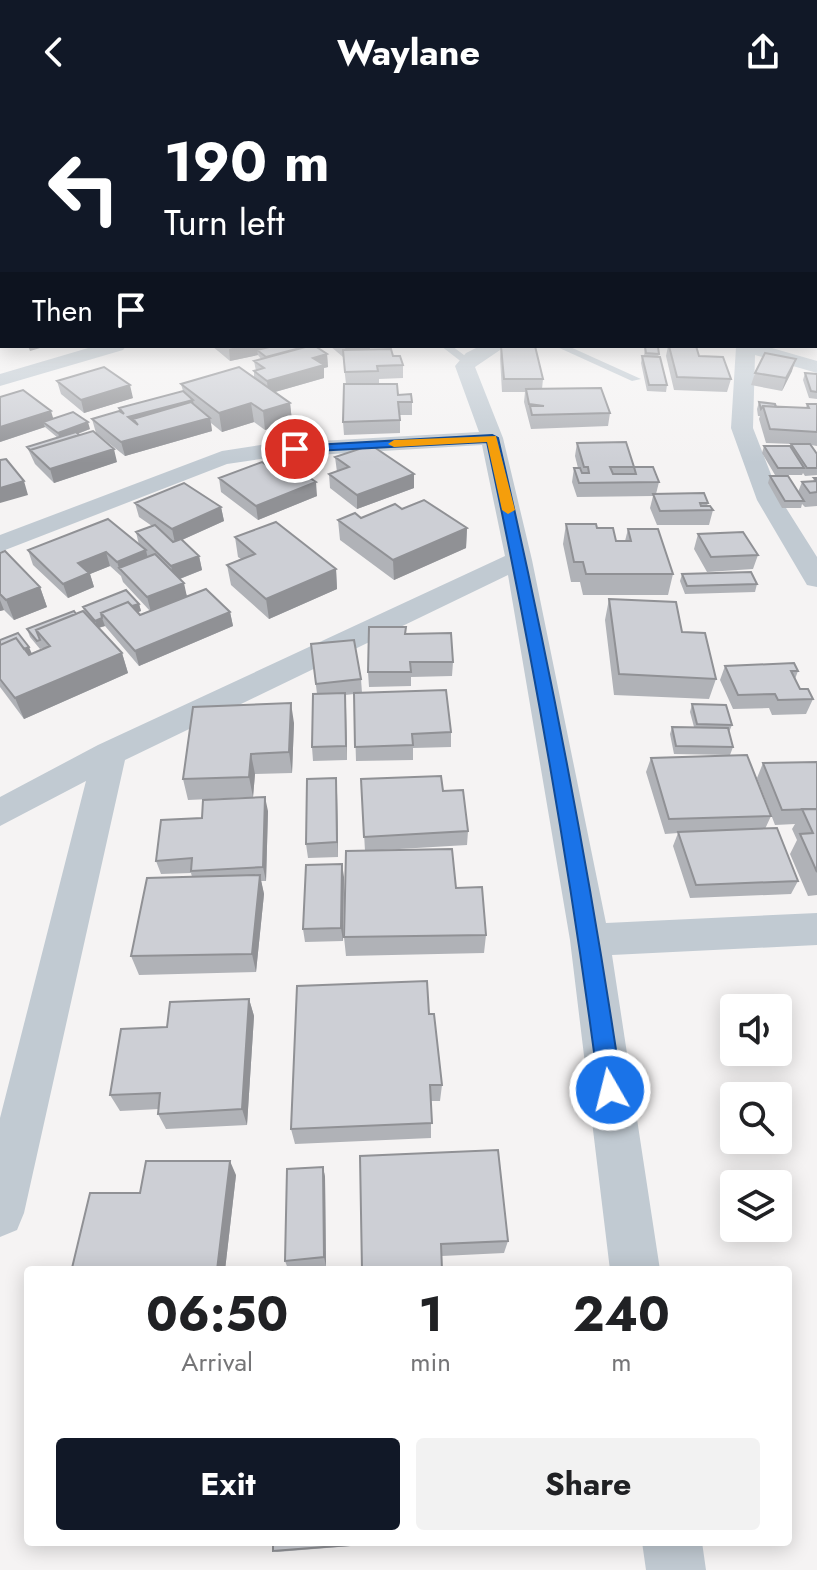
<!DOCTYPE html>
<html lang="en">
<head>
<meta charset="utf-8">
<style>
  :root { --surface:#fff; --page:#f2f2f2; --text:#202124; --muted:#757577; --accent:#111827 }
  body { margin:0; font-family:Jost,sans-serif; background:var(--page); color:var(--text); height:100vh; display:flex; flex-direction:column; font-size:30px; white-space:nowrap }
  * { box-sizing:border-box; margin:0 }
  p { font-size:26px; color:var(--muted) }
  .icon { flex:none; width:44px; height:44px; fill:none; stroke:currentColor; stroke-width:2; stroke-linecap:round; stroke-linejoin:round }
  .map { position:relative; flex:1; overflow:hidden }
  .sheet { position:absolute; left:24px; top:1162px; width:768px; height:280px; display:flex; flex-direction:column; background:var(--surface); border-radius:8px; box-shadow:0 4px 20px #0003 }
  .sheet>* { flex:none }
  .hud { position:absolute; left:0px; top:0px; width:818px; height:244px; box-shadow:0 4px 20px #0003; background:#111827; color:#fff; overflow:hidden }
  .buttons { position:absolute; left:720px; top:890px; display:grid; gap:16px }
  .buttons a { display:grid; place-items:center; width:72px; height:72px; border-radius:8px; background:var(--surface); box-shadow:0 4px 20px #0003; font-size:40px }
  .pin { position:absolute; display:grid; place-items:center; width:68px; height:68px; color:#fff; margin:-34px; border:4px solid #fff; border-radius:50%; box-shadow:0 2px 8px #0007 }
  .me { position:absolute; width:88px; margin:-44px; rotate:352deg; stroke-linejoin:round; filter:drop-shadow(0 0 6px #0008) }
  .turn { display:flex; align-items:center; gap:28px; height:168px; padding:0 32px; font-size:36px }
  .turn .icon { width:104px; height:104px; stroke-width:2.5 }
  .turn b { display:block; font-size:56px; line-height:68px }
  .then { display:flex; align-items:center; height:76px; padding:0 32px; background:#0003; gap:16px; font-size:30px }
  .eta { display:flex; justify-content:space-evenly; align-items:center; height:136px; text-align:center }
  .eta b { font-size:48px; font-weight:700; line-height:56px }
  .action { display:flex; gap:16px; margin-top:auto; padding:16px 32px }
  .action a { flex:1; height:92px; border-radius:8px; background:var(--accent); color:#fff; font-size:32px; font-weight:700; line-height:92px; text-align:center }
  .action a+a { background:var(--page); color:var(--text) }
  header { display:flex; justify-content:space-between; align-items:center; height:104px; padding:0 32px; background:var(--accent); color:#fff; font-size:36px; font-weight:700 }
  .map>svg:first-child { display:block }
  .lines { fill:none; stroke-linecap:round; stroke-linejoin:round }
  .lane { fill:#c1cad2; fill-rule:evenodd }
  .street { fill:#c1cad2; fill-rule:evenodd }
  .wall { fill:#b0b2b7 }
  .shaded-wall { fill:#909195 }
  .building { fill:#cdcfd5; stroke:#909195; stroke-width:2 }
  .route { fill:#1a73e8; stroke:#114b97; stroke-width:2 }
  .slow { fill:#f59e0b }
</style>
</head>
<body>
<header><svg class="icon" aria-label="back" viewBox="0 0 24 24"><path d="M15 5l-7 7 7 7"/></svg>Waylane<svg class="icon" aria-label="share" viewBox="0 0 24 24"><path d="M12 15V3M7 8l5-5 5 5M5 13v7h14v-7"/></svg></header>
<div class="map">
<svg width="817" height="1466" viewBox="0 0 817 1466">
  <rect width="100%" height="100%" fill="#f5f3f3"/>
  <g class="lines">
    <path class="lane" d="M817,180V189L816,190V181Z
      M816,205L817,206V213L816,212Z
      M441,242H452L472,257L463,259Z
      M555,242H568L641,275L632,277Z"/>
    <path class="street" d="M0,160H2L0,172Z
      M95,242H126L123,246L0,282V270Z
      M480,242H506L475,263L503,334L532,456L606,819L817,809V841L612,851L660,1166H610L570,836L508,471L125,656L24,1109L17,1126L0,1133V1014L86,677L0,722V693L98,641L505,452L482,341L267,354L227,360L0,448V431L222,347L267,340L479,328L455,262L466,249Z
      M765,242L817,257V269L755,251L753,324L781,396L817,453V483L807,481L757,396L731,324L736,243Z
      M642,1438H702L706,1466H646Z"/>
  </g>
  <path class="wall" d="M212,242H269L300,244L327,250L328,263L324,264V274L275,288L290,299L292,317L265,326L254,318L222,328L211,319L212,327L125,352L96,329L92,315L120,307L119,304L183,287L181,280L254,274V267H256L254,257L261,255L258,251L230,257Z
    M330,242H378L370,244V245L393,252L403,261V274L379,275V280L412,298V311H400V329L344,331L343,318L346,280L343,253Z
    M501,242L543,275L542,285L610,309L608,322L531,325L524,298L525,288H502L500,254Z
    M668,242H698L696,243L699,252L731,275L727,288L674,286L666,252Z
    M645,243L659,250L658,253L667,281L666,288L647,287L641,259L642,252H644Z
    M792,267L782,287L751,281L755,269Z
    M805,269L817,270V295L809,294L803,276Z
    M57,277L133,294L84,309L61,290Z
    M0,293L53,315L90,325L78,330L117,358L54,379L35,360L27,343L58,334L45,323L0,338Z
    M759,298L776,303L806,304L807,300H817V342L811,341L817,350V371L805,372L803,369L802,371H775L762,349L764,342H791L793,340L766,339L759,315L760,312H758L757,305Z
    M577,339L634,363L659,378L656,390L708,399L707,402L713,406L709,421H657L650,404L653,392L577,393L572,378L574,364H578L575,352Z
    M335,353L414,384L357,405L330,384L329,370L337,368Z
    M770,372L798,388L802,378H813L814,374H817V402L805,403L802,400L801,404H782L768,379Z
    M219,374L317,392L258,416L221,388Z
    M135,399L221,403L224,417L182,436L199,452L202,466L180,475L187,492L230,508L233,522L139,562L105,522L99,524L122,549L128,569L24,615L0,583V536L32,550L43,545V544L40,545L30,533L27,525L76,510H85L83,503L139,500L141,507L138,508L140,511L150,507L123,478L121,472L110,462L90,470L94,483L68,494L33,461L28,446L139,441L136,428L152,422L139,413Z
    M402,405L467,424L466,444L394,476L340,436L338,416L361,414Z
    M566,420L597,424L616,437H625L628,425L673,470L668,491H583L580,478H571L563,440Z
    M698,430L758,451L753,465L707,468L694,445Z
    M235,433L336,465L337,485L269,515L231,481L227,461L241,455L238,453Z
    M0,449L40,483L47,503L14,516L4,506L0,507Z
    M682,470L757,480L755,488L685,490L680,477Z
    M609,495L682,528L716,575L709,595L614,591L605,516Z
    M405,530L453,558L452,572L411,573V582L369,583L368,568Z
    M311,540L361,575L362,589L451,628V643L413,644V656L356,657L354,590L345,591L347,656L313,657L312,643L317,590Z
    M725,562L798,567L795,575L800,585L813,595L806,610L772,611L769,604L733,605L720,576Z
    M692,600L732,621L729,628L733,643L730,651L674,650L670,630L672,623H694L690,608Z
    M294,619L292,669L255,670L253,693L188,696L183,675Z
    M651,654L771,712L765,725L798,777L791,790L690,794L673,742L678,729L665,730L646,668Z
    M817,658V791L808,792L790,750L797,736L792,725L795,720L775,721L757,674L763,659Z
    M361,675L443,687L468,727L467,741L365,747Z
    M337,688L338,753L308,754L306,740Z
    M268,707L266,777H261L264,790L256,868L139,871L131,852L192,773L191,769L161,770L156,757L202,714Z
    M344,773L343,837L305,838L303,825Z
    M456,784L486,831L484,849L346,852L344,833Z
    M249,895L254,912L247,1021L166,1025L158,1010L159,1005L120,1007L110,991L167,923Z
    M429,910L442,981L440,997H431V1034L295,1040L291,1025Z
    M360,1052L508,1137L504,1149L442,1152Z
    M323,1063L325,1073L326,1162L288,1165L285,1157Z
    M236,1071L225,1166H75L72,1164L140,1089Z
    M273,1438H351V1442L277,1448L273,1447Z"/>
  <path class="shaded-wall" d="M2,229V242H4L0,243V230Z
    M28,242H47L30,247Z
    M240,242H269L270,248L257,246L258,251L230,257L229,245Z
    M345,242H378L370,244V249L346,255Z
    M327,250L328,263L324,264V274L268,290L267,277L313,254Z
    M796,255L792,267L782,287L786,274Z
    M130,281L133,294L84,309L81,296Z
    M193,296L195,309L133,315L135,326L128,313Z
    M251,299L254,318L222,328L219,309Z
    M290,299L292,317L265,326L263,307Z
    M51,307L55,320L43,318L45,323L0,338V323Z
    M210,314L212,327L125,352L121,338Z
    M88,318L90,325L60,336L58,329Z
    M114,345L117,358L54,379L50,365Z
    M414,370V384L357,405V391Z
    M24,377L28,391L0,399V384Z
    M316,378L317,392L258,416L256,402Z
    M221,403L224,417L175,439L172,425Z
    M467,424L466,444L394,476L393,456Z
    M146,446L149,460L119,464L117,458Z
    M106,448L110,462L90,470L94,483L68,494L63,480L78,459Z
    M199,452L202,466L174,477L171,462Z
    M336,465L337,485L269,515L266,495Z
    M184,479L187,493L151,508L147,493Z
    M40,483L47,503L14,516L6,496Z
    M0,496L4,506L0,507Z
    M139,500L141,507L110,519L105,513Z
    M230,508L233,522L139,562L135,547Z
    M102,514L105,522L97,524L95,517Z
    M29,543L32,550L0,554Z
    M122,549L128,569L24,615L15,594Z
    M345,589L346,603L347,656L346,642Z
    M291,599L294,619L292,669L289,648Z
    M251,650L255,670L253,693L249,673Z
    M336,674L337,688L338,753L337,738Z
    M265,693L268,707L266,777L263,763Z
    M342,760L344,773L343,837L341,824Z
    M260,771L264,790L256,868L252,850Z
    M249,895L254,912L247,1021L242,1005Z
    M230,1057L236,1071L225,1166H217Z
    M323,1063L325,1073L326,1162L324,1153Z"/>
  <path class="building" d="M2,217V229L0,230V218Z
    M273,242H296L300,244L266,253L257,246Z
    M309,242H315L327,250L313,254L324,261L267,277L254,267L264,264L254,257Z
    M501,242H535L543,275H504Z
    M669,242H696L699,252L723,253L731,275L677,273Z
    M645,243H658L659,250L646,249Z
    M391,245L393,252H400L403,261L377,262L378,267L345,268L343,246Z
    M765,249L796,255L786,274L755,269Z
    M642,252L660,253L667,281H649Z
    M104,263L130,281L81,296L57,277Z
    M239,263L290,299L263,307L251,299L219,309L181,280Z
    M805,269L817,270V288L811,287Z
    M344,280H397L398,291L411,290L412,298H398L400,316L343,318Z
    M601,284L610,309L532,311L530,302H544L529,300L526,285Z
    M23,286L51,307L0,323V293Z
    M183,287L193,296L128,313L138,321L133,315L191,298L210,314L121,338L92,315L119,307L124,310L119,304Z
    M759,298L775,300L776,303L763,302L761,305Z
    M807,300H817V328L770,325L763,302L809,304Z
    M73,308L88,318L58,329L43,318Z
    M93,327L114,345L50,365L30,346Z
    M76,328L79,331L30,346L27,343Z
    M626,338L634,363H610L613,370H636L634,363H653L659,378L579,379L574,364H580L582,369H589L588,363H584L577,339Z
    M791,340H810L817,350V364H807Z
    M371,341L414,370L357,391L329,370L349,363L335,353Z
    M764,342H790L804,364H778Z
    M6,355L24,377L0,384V356Z
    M262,358L276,368L292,362L316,378L256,402L219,374Z
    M770,372H788L804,397H785Z
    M814,374H817V388L810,389L802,378L817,377Z
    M184,379L221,403L172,425L135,399Z
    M704,389L708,399H700L701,402H710L713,406L660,407L653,390Z
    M424,396L467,424L393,456L338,416L355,409L361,414L395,400L402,405Z
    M108,415L146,446L117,458L106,448L78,459L89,469L63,480L28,446Z
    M276,418L336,465L266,495L227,461L255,450L235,433Z
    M566,420H596L597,424H613L616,437H631L628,425H658L673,470H586L583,458H574Z
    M155,421L173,438L181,435L199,452L171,462L136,428Z
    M743,428L758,451L711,453L698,430Z
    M5,447L40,483L6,496L0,490V449Z
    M155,450L184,479L147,493L119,464Z
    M751,468L757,480L687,482L682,470Z
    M206,485L230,508L135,547L101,509L128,498L140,511Z
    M126,486L139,500L132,502L128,498L101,509L102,514L95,517L83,503Z
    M609,495L676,498L682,528L705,529L716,575L619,570Z
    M74,507L76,510L36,526L40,536L37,537L27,525Z
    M83,507L122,549L15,594L0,575V541L16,534L29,551L50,542L36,526Z
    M369,523H406L405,530L451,529L453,558H410L411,568H368Z
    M18,529L29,543L24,545L16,534L0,541V536Z
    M354,536L361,575L316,580L311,540Z
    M794,559L798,567H791L800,585H808L813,595L778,596L775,590L738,591L725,562Z
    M446,586L451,628L412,630L413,641L355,643L354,589Z
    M345,589L346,642L312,643L313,590Z
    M291,599L289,648L251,650L249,673L183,675L193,603Z
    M692,600L726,601L732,621L697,620Z
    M672,623L728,624L733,643L676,642Z
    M747,651L771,712L669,715L651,654Z
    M817,658V705L782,706L763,659Z
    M441,672L443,687L463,686L468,727L364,733L361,675Z
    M336,674L337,738L306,740L307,675Z
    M265,693L263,763L191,767L192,754L156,757L161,716L202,714L203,696Z
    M802,705H817V768L800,730L813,729Z
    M777,724L798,777L696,781L678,728Z
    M452,745L456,784L482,783L486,831L344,833L346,747Z
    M342,760L341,824L303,825L306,761Z
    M260,771L252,850L131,852L147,774Z
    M427,877L429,910H434L442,981H430L432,1019L291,1025L297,882Z
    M249,895L242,1005L158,1010L160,989L110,991L121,925L167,923L170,898Z
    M498,1046L508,1137L441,1140L442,1166H362L360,1052Z
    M146,1057H230L217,1166H125V1164H72L90,1089H140Z
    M323,1063L324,1153L285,1157L287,1065Z
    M273,1438H349V1441L273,1447Z"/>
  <linearGradient id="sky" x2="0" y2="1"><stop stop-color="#85c3ea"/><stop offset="0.43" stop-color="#fafafa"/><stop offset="1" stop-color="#fafafa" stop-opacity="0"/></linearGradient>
  <rect width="817" height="359" fill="url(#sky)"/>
  <path class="route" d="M492,331L498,334C548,550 590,767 622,986L618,993L610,996L602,993L599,986C571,769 533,552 487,338L295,348L289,345L295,342Z"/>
  <path class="slow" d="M496,332L515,406L508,410L502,406L487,338L394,343L388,340L394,336Z"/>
</svg>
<div class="buttons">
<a><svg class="icon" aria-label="sound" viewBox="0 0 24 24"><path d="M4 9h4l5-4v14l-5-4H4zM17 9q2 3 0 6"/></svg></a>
<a><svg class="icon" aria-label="search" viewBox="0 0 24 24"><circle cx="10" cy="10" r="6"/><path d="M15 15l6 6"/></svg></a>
<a><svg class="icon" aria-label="layers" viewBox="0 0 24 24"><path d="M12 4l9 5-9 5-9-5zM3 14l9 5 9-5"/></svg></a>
</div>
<div class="pin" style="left:295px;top:345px;background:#d93025"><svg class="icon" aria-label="arrive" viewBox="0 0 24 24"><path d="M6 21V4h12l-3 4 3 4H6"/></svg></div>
<svg class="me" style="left:610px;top:986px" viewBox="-20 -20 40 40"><circle r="17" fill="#1a73e8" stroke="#fff" stroke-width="3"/><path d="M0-11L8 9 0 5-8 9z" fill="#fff"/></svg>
<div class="hud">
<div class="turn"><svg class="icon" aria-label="left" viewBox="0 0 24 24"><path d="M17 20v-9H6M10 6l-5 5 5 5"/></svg><div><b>190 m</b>Turn left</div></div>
<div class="then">Then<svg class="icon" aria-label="arrive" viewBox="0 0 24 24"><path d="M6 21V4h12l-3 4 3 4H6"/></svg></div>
</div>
<section class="sheet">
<div class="eta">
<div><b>06:50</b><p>Arrival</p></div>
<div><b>1</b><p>min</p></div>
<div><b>240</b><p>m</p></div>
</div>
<div class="action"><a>Exit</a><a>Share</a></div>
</section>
</div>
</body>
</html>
